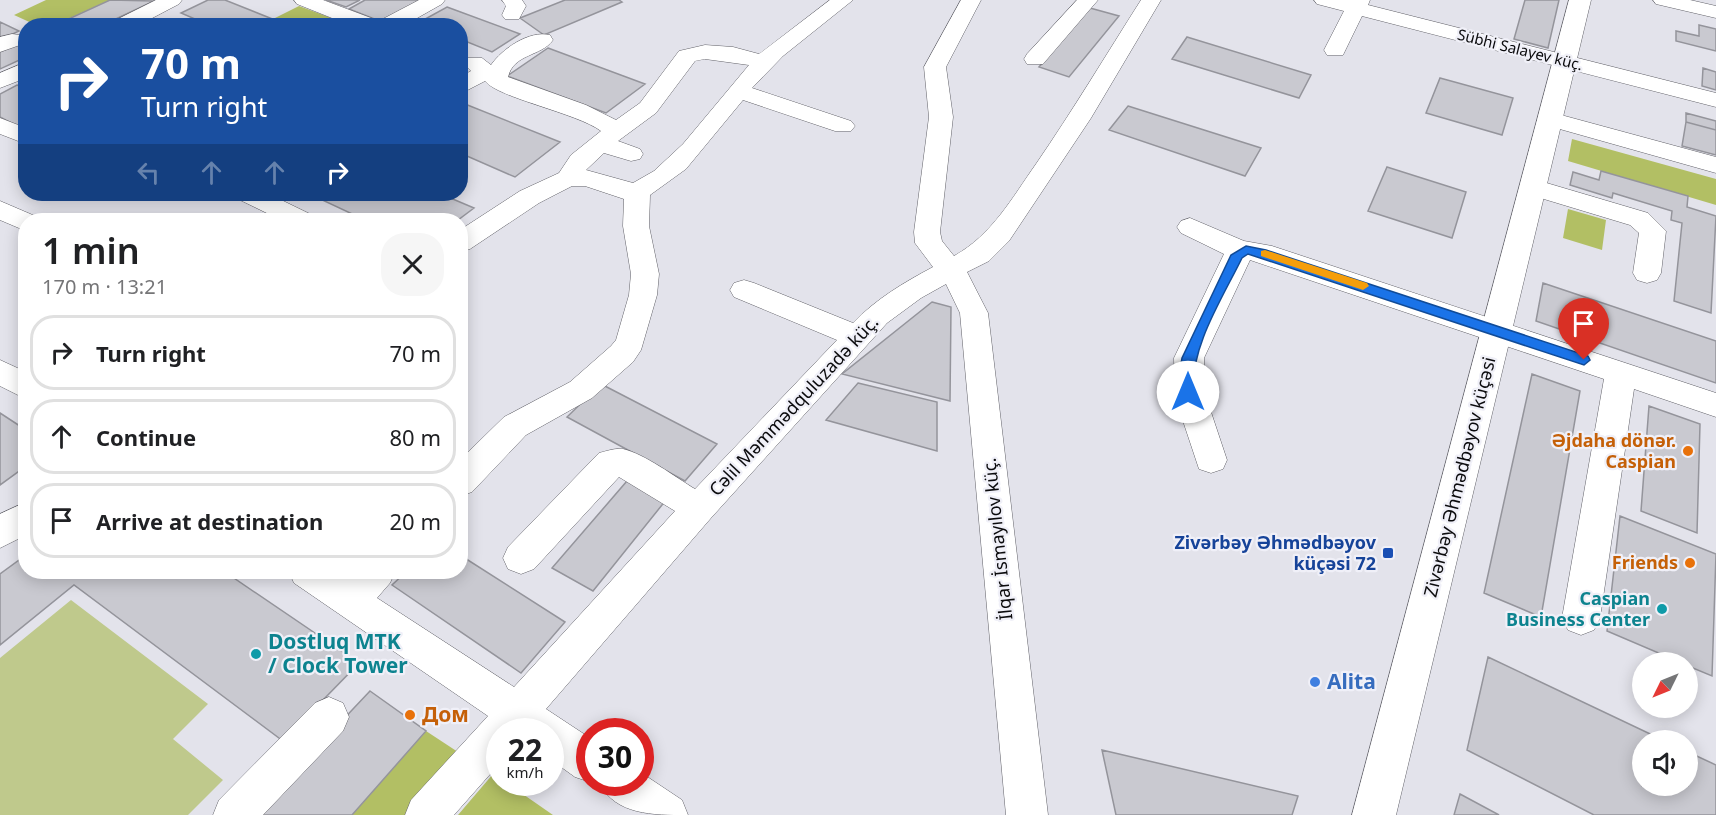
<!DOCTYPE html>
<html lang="en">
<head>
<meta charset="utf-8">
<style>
  :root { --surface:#fff; --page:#f6f6f6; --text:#202124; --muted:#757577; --line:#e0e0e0 }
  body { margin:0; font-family:"Noto Sans",sans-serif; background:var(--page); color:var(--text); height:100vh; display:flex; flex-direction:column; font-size:22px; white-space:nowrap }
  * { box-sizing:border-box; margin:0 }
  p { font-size:20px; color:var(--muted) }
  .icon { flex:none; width:33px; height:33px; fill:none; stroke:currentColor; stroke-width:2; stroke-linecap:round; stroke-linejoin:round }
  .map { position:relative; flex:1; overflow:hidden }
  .side { position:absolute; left:18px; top:213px; width:450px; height:366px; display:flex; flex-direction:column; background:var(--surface); border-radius:24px; box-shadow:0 3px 15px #0003 }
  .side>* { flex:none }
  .hud { position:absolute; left:18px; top:18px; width:450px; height:183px; border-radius:24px; box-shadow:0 3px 15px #0003; background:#1a4fa0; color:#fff; overflow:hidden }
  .needle { width:39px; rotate:227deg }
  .tools { position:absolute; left:1632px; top:652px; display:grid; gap:12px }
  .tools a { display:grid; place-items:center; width:66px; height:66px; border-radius:50%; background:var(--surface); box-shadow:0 3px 15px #0003; font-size:30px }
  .speed { position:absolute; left:486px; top:718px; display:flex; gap:12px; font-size:30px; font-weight:700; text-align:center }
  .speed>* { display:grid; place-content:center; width:78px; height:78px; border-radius:50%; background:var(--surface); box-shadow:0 3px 15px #0003; line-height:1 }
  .speed small { font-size:15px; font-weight:400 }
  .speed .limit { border:9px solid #d22; background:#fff; color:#111 }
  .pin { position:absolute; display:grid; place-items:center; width:51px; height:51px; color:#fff; margin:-62px -26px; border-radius:50% 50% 50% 0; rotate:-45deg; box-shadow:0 0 6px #0007 }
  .pin .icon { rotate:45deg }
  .me { position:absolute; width:66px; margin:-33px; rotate:0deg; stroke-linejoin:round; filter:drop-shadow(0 0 4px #0008) }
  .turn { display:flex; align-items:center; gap:21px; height:126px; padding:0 24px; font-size:27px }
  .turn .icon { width:78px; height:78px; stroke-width:2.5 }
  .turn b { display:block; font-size:42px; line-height:51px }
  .lanes { display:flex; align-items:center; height:57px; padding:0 24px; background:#0003; justify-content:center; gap:30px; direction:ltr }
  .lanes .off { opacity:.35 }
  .round { display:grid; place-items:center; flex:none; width:63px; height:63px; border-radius:24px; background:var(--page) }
  .head { display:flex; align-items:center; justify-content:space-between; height:102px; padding:0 24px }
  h1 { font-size:36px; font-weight:600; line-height:45px }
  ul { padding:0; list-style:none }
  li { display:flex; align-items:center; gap:18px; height:75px; margin:0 12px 9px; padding:0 12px; border:3px solid var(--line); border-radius:24px }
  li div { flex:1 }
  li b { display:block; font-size:22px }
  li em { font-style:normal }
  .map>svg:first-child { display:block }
  .green { fill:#bfc98c }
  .forest { fill:#b2bf64 }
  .building { fill:#c9c9d0; stroke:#94949b; stroke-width:1.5 }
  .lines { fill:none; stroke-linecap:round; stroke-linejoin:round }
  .minor-casing { stroke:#626269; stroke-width:1 }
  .major-casing { stroke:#626269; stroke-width:1 }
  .minor { fill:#fff; fill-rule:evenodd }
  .major { fill:#fff; fill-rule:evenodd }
  .route { fill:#1a73e8; stroke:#114b97; stroke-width:1.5 }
  .slow { fill:#f59e0b }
  .food-dot { fill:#e8710a; stroke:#f0f0f8; stroke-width:2 }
  .transit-dot { fill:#1a4fb4; stroke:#f0f0f8; stroke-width:2 }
  .culture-dot { fill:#0f9aa8; stroke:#f0f0f8; stroke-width:2 }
  .shop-dot { fill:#3f7fe0; stroke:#f0f0f8; stroke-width:2 }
  .labels { text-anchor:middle; stroke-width:4.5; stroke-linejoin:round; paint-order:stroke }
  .far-street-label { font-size:15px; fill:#0b0b0d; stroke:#f0f0f8 }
  .street-label { font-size:18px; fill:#0b0b0d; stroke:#f0f0f8 }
  .food-label { font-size:18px; font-weight:bold; fill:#c56008; stroke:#f0f0f8; text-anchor:end }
  .transit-label { font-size:18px; font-weight:bold; fill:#164399; stroke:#f0f0f8; text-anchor:end }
  .culture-label { font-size:18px; font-weight:bold; fill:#0d838f; stroke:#f0f0f8; text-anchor:end }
  .near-culture-label { font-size:21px; font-weight:bold; fill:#0d838f; stroke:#f0f0f8; text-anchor:start }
  .near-shop-label { font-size:21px; font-weight:bold; fill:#366cbe; stroke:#f0f0f8; text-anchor:start }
  .near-food-label { font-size:21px; font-weight:bold; fill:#c56008; stroke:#f0f0f8; text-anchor:start }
</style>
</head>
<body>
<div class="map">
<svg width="1716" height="815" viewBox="0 0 1716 815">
  <rect width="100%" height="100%" fill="#e3e3eb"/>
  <path class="green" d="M71,600L208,704L173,739L223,780L188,815H0V658Z"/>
  <path class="forest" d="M46,0H110L54,25H36L14,15Z
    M299,6L334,19C315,30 293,27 273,19Z
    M1572,139L1716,179V205L1568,161Z
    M1568,209L1606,220L1602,250L1563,238Z
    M426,731L461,754L409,815H352Z
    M493,774L499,778L500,783H507L553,815H458Z"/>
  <path class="building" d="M110,0L154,1L101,26H71L62,22Z
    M208,0H225L290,26H211L181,13Z
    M326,0H360L346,7Z
    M365,0H420L382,22L349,9Z
    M565,0H619L622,2L544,35L520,18Z
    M1525,0H1559L1548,48L1514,39Z
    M447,7L520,34L492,52L460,39V26H425L418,23Z
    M1090,8L1119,16L1069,77L1039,67Z
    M0,22L19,31L0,40Z
    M1699,25L1716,29V51L1676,41V31L1699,36Z
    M1187,37L1311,75L1299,98L1172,59Z
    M26,40V57L0,69V52Z
    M548,48L645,84L606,113L507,76Z
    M1703,68L1716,72V90L1702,86Z
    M1440,78L1513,98L1502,135L1426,113Z
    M17,85L26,89V131L0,117V94Z
    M460,102L560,142L515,177L460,153Z
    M1128,106L1261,148L1245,176L1109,130Z
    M1686,113L1716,121V130L1686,122Z
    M1686,122L1716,130V155L1682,146Z
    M1387,167L1466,192L1452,238L1368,211Z
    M1601,171L1688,196L1687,207L1716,216L1711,313L1674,301L1682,223L1671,220L1672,211L1613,193L1612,198L1570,185L1573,172L1599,180Z
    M325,194H441L474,208L458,220H365L318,198Z
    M1543,283L1716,341V383L1536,321Z
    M932,302L951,307L950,401L842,374Z
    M1532,374L1580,391L1541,617L1484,593Z
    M858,383L937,402V451L826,420Z
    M601,384L717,444L685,481L567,417Z
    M1649,406L1700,424L1697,533L1641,511Z
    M0,413L26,430V466L0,485Z
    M627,481L666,500L593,591L552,568Z
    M1620,516L1716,554L1712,676L1688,666V663H1682L1607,631Z
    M26,555V572H225L359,663L283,741L74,585L0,645V574Z
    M460,555L565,622L521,673L392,585L406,572H460Z
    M1488,657L1665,741H1642V786H1688V752L1716,765V815H1594L1467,750Z
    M370,691L426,731L352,815H253Z
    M1102,750L1298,796L1292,815H1116Z
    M1460,794L1499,815H1454Z"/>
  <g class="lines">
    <g class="minor-casing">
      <path id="minor" d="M156,0H182L179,4L137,26H109L112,22Z
        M294,0H323L379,21L419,0H445L442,4L403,26H352L297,4Z
        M502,0H522L526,6L519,19H505L502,15L506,6Z
        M830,0H853L783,56L752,88L851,121L855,126L851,131H835L743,100L686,169L650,195L649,226L659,274L657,295L641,350L633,362L592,398L526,435L472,492L460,496V460L504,417L570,382L611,346L616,340L629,295L631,274L623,226L624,199L585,186H572L539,203L470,249L460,252V230L520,191L559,173L571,155L601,131C577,113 498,98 485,81L460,94V77L471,71L463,63L466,58H482L491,65C502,49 529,30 550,35L553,40C541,57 514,53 508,77L586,105L616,120L640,103L679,51L705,45L733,47L759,54ZM705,59L749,65L683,144L654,171L633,183L586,170L604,153L631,161L640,159L643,154L640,149L618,141L656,113L695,61Z
        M961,0H981L946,67L953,117L940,232L942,241L954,256C992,235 1012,198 1036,164C1073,110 1106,55 1141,0H1161L1091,118L1009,241L989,261L967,272L988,313L1048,815H1006L960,313L946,284L921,298L887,323L711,518L546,709L590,738V782L575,777L550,759V732H500V763L454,815H405L411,800L488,716L294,583L289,572H336L347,579L354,572H395L390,583L377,598L514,687L675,511L619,477L534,569L521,574L508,569L503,558L508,547L599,453C607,451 615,448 623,449C645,454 675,477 695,489L837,340L734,297L730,290L734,283L744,280L754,283L853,323C876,299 903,283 933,267L915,243L914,232L929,117L924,67Z
        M1077,0H1098L1043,64H1027L1024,59L1027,54Z
        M1314,0H1370L1368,5L1716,93V107L1362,16L1343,55H1327L1324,50L1344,11L1317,4Z
        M1653,0H1690L1716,6V18L1656,4Z
        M12,34L20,35L23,40L20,45L0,52V37Z
        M26,62V78L0,88V73Z
        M1550,112L1716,157V173L1542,124L1538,119L1542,114Z
        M0,118L26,128V144L0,134Z
        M1533,179L1648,213L1666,231L1661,273L1657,280L1647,283L1637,280L1633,273L1639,233L1630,225L1524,193L1520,187L1524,181Z
        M236,194H269L310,214L314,220H281L240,200Z
        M0,201L35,216L38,220H26V231L0,220Z
        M1190,218L1244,241L1272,246L1716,393V417L1634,389L1600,618L1594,630L1581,635L1568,630L1562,618L1604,379L1250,260L1204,358L1206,397L1227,460L1223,469L1211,473L1199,469L1175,397L1174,358L1224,254L1181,233L1177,227L1181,221Z
        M0,360L26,372V399L0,386Z
        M26,502V535L0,548V514Z
        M329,697L343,703L349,717L343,731L263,815H213L219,800L315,703Z
        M640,772L682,800L688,815C652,815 616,815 599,783H640Z"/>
    </g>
    <g class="major-casing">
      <path id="major" d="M1569,0H1591L1396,815H1352Z"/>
    </g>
    <use href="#minor" class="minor"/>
    <use href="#major" class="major"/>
  </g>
  <path class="route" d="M1246,246L1266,250L1588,356L1590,360L1584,365L1248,254L1242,258C1223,297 1189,349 1194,392L1188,397L1183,396L1179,376L1182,358L1231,255Z"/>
  <path class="slow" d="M1265,250L1367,283L1369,286L1363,290L1261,256V251Z"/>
  <g class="food-dot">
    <circle cx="1688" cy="451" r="6"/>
    <circle cx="1690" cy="563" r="6"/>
    <circle cx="410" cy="715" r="6"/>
  </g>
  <rect class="transit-dot" x="1382" y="547" width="12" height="12" rx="3"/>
  <g class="culture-dot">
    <circle cx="1662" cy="609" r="6"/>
    <circle cx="256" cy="654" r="6"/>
  </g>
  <circle class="shop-dot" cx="1315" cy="682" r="6"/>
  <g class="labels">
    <g class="far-street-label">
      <text transform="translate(1520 50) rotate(14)" y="5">Sübhi Salayev küç.</text>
    </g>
    <g class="street-label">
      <text transform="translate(794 406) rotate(-47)" y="6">Cəlil Məmmədquluzadə küç.</text>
      <text transform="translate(1460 477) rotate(-76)" y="6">Zivərbəy Əhmədbəyov küçəsi</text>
      <text transform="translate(998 539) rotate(-96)" y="6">İlqar İsmayılov küç.</text>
    </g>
    <g class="food-label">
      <text x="1676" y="447">Əjdaha dönər.<tspan x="1676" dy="21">Caspian</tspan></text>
      <text x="1678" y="569">Friends</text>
    </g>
    <g class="transit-label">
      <text x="1376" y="549">Zivərbəy Əhmədbəyov<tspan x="1376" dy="21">küçəsi 72</tspan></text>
    </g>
    <g class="culture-label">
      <text x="1650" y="605">Caspian<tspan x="1650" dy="21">Business Center</tspan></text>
    </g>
    <g class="near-culture-label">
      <text x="268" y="649">Dostluq MTK<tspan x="268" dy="24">/ Clock Tower</tspan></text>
    </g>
    <g class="near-shop-label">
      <text x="1327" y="689">Alita</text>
    </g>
    <g class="near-food-label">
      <text x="422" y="722">Дом</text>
    </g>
  </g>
</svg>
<div class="tools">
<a><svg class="needle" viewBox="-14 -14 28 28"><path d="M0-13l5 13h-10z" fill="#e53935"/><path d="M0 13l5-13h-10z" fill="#757577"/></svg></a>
<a><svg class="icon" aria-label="sound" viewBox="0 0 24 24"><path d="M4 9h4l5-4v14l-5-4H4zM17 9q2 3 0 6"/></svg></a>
</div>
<div class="speed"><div>22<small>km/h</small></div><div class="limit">30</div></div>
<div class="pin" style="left:1584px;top:360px;background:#d93025"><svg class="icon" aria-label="arrive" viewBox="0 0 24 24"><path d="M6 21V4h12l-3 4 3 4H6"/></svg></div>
<svg class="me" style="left:1188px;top:392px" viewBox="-20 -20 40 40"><circle r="19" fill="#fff"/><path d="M0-13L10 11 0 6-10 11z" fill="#1a73e8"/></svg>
<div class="hud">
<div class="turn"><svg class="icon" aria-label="right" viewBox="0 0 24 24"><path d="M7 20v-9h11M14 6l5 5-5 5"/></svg><div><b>70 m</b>Turn right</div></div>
<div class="lanes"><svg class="icon off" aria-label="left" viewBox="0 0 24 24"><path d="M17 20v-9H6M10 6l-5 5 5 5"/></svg><svg class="icon off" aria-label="ahead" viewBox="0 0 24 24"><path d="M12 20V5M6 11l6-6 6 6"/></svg><svg class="icon off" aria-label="ahead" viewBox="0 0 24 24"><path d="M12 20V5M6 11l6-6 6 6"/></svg><svg class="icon" aria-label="right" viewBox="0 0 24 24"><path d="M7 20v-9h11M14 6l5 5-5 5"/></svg></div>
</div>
<section class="side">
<div class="head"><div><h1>1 min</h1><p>170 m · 13:21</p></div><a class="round"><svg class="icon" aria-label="close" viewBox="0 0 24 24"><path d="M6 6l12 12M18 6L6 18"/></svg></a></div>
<ul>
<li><svg class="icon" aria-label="right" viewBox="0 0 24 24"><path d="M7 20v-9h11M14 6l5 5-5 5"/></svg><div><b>Turn right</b></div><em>70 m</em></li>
<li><svg class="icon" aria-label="ahead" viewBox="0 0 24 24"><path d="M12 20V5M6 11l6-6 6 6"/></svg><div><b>Continue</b></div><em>80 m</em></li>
<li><svg class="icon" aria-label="arrive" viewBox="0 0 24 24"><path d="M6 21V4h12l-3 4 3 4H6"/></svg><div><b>Arrive at destination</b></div><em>20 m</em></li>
</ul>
</section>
</div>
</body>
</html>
